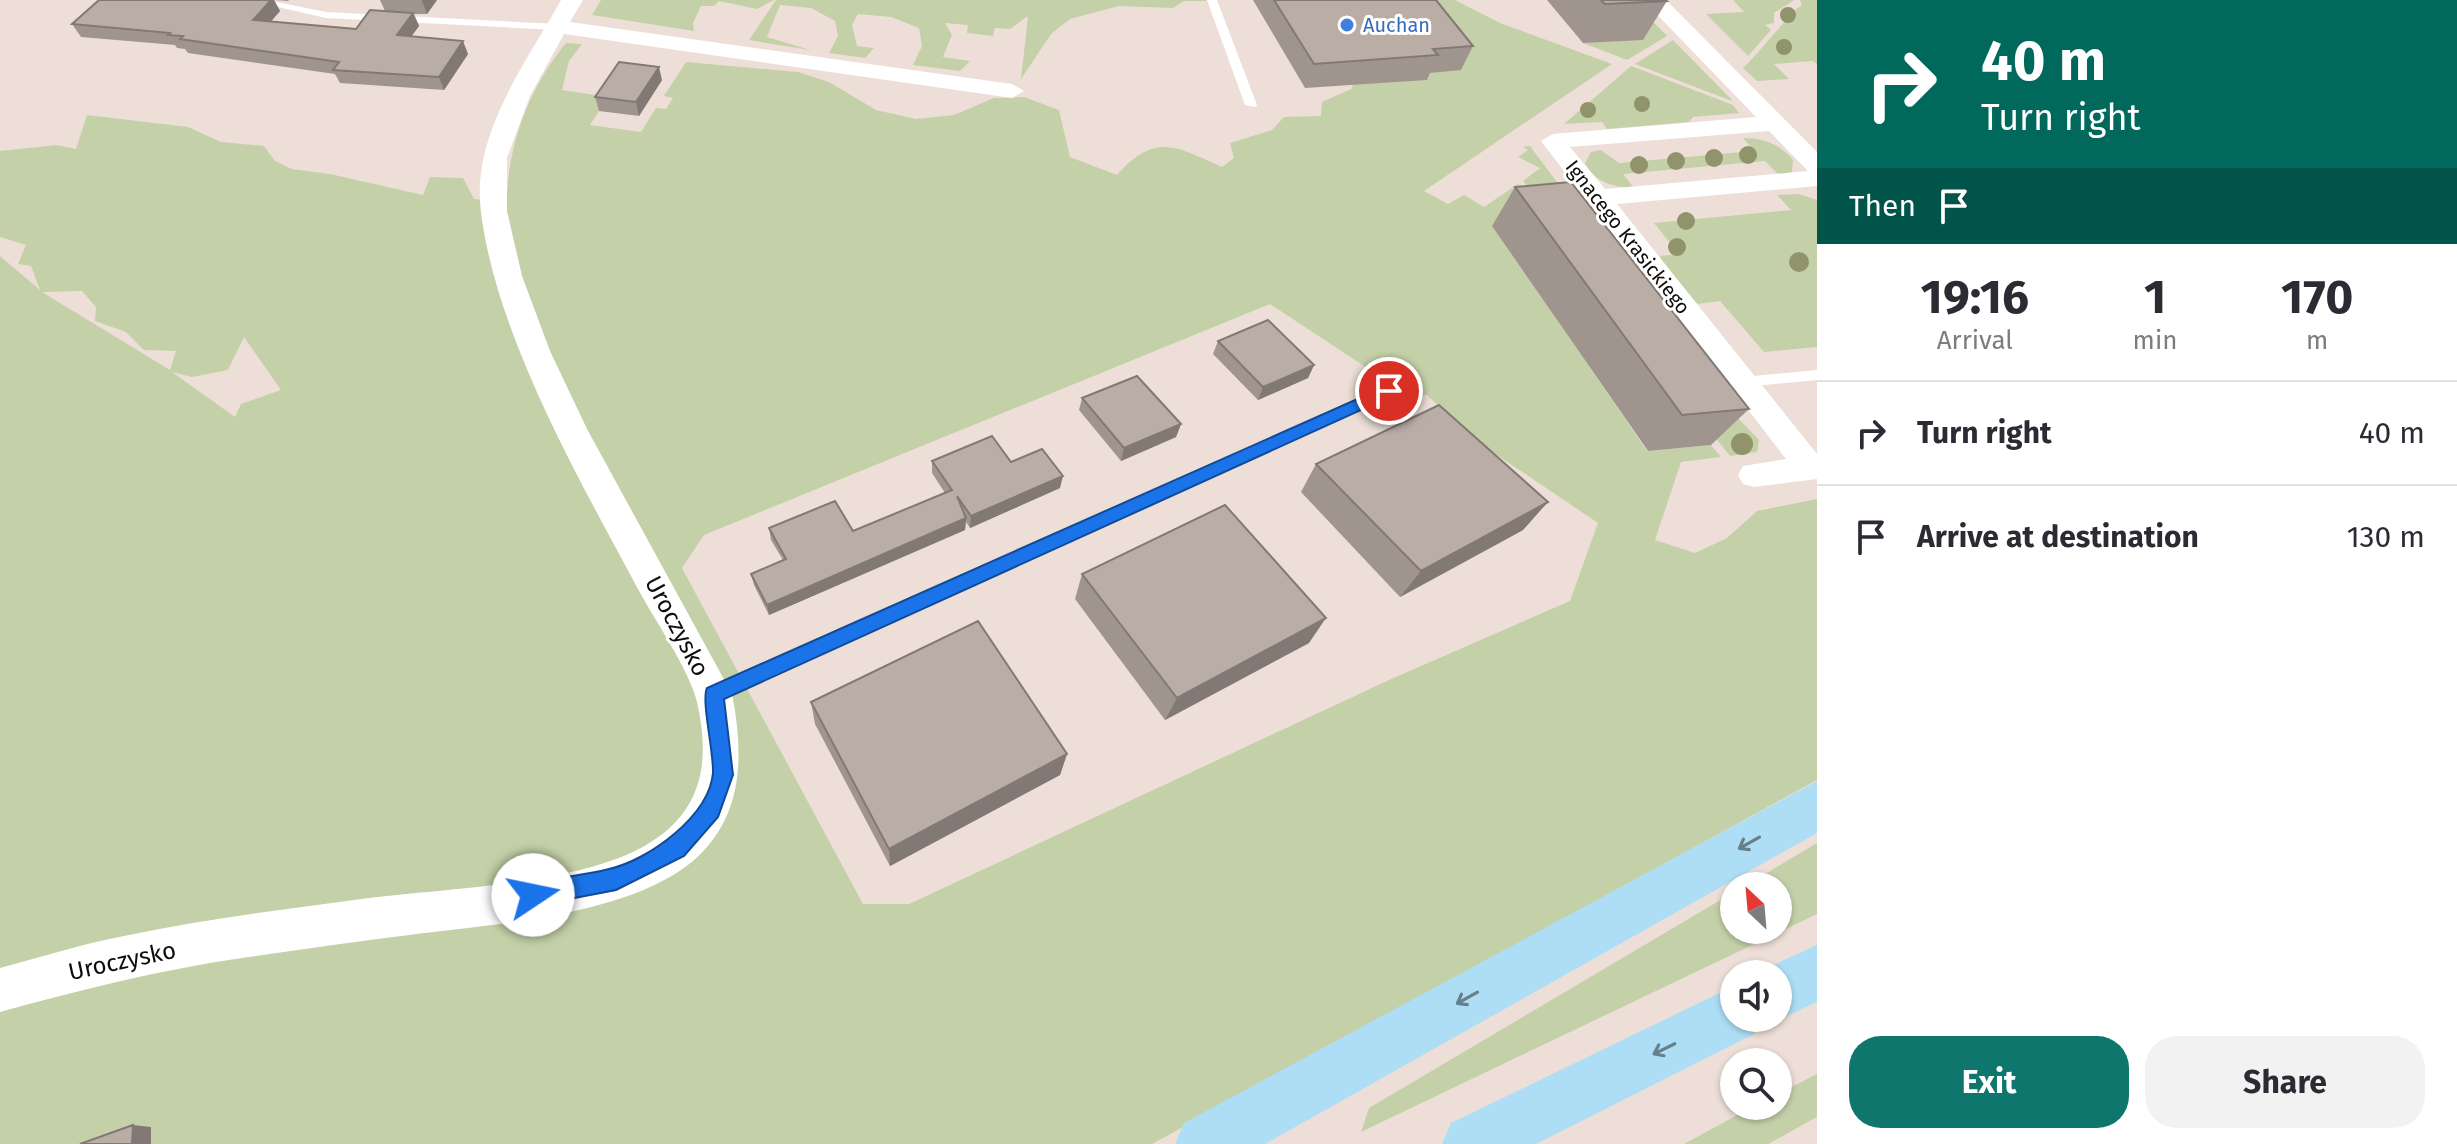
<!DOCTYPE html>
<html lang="en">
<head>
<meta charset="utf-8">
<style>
  :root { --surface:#fff; --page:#f2f2f3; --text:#2b2b33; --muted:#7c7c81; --line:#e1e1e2; --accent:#0f766e }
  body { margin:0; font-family:"Fira Sans",sans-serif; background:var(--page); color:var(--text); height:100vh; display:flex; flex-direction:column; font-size:30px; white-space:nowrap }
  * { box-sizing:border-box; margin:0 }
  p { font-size:26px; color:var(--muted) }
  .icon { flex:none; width:44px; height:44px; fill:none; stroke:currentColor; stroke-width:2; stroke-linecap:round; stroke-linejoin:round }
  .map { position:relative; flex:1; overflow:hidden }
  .side { display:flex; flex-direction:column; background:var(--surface); width:640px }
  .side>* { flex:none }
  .banner { background:#00695c; color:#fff; overflow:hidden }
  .needle { width:52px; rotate:334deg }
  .tools { position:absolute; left:1720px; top:872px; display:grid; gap:16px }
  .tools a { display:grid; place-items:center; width:72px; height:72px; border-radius:50%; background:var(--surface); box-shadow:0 2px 6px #0004; font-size:40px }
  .pin { position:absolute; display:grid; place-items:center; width:68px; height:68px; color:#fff; margin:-34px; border:4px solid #fff; border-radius:50%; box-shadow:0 2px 8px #0007 }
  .me { position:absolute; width:88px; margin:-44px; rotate:79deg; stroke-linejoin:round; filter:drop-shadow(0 0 6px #0008) }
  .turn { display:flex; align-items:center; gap:28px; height:168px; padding:0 32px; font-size:36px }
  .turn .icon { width:104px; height:104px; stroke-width:2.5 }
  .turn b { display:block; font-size:56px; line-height:68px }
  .then { display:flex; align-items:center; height:76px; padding:0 32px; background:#0003; gap:16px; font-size:30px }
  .eta { display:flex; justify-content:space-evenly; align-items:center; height:136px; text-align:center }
  .eta b { font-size:48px; font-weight:700; line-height:56px }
  .button { display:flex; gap:16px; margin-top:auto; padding:16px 32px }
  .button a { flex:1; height:92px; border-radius:32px; background:var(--accent); color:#fff; font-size:32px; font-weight:700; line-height:92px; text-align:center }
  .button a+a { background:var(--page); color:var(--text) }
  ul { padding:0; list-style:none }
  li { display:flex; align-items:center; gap:24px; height:104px; padding:0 32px; border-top:2px solid var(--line) }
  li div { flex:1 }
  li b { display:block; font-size:30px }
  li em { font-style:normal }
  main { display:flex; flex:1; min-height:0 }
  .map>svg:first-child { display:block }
  .green { fill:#c4d1a8; fill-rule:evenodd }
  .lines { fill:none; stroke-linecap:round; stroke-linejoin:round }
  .service { fill:#fff; fill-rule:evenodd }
  .minor { fill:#fff; fill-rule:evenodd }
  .primary { fill:#addef5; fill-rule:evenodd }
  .tree { fill:#91946a }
  .wall { fill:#a0958e }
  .shaded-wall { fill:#827974 }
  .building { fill:#baada5; stroke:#827974; stroke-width:2 }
  .oneway { stroke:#66808b }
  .route { fill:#1a73e8; stroke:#114b97; stroke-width:2 }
  .shop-dot { fill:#3f7fe0; stroke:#fff; stroke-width:3 }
  .labels { text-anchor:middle; stroke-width:6; stroke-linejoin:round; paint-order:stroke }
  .far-shop-label { font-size:20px; fill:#366cbe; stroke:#fff; text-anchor:start }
  .far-street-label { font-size:20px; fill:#100c09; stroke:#fff }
  .street-label { font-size:24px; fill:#100c09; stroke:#fff }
</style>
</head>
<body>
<main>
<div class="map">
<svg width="1817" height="1144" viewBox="0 0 1817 1144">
  <rect width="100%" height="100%" fill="#eddfd7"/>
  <path class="green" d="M601,0H774L757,9L719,1L714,6H701L693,23L694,31L592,15Z
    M776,0H1206L1207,1H1184L1173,8L1119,6L1070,19L1051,34L1021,79L1028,16L1010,29L995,28L993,36L967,33L968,25L945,23L952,35L943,57L970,61L960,71L913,65L922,46L919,28L891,17L858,14L852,25L857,46L874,48L865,58L829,53L838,36L835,21L811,8L780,5L767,37L810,50L749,40Z
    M1424,0H1455L1500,23L1612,64L1424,191L1448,204L1464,195L1484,207L1518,184L1546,221L1493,226L1647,451L1711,445L1721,457L1681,462L1655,540L1695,553L1727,538L1757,511L1817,499V780L1152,1144H0V256L40,290L31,266L18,264L26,245L0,237V151L57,145L76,149L87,115L188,127L221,142L264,146L275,161L292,169L330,174L423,195L430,177L463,178L474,199L492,201L507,192C511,136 531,86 566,43L582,44L569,61L562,90L608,97L590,125L641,132L656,108L666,109L673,98L664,96L686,62L798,72L829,82L876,110L916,119L954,115L994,98L1024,97L1059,110L1070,157L1117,175C1155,132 1176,146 1222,167L1234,158L1230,143L1272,130L1284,117L1321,116L1322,102L1351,89L1359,72ZM82,291L96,307L95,321L126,332L144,350L176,351L170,370L42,292ZM1270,304L1408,395H1427L1472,438L1598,523L1570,601L1389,680L909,904H863L682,568L704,535ZM244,337L281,390L241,404L235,417L172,372L192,377L228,370Z
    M1632,0L1667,36L1627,60L1583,43L1643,39Z
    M1733,0H1794L1774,13V23L1765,25L1771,30L1748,56L1706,14L1744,12Z
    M1800,0H1817V64L1813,61L1774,64L1789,79L1757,81L1743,68C1756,57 1794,8 1802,5Z
    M1673,40L1732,100V101L1635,64Z
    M1631,66L1733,105L1739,113L1693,117L1689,122L1607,129L1602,122L1564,124Z
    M1743,138C1763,138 1780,144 1793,160L1792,172L1779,175L1765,161L1623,174L1634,188C1615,188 1594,182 1585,163L1591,152L1601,150L1619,163L1754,151Z
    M1530,146L1591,228L1531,190L1523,181L1540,168L1518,157L1528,150L1523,147Z
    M1799,194L1817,200V347L1764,352L1720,301L1698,304C1685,291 1666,274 1660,256L1679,254L1654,223L1791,210L1777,195Z
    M1735,415L1759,440L1757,452L1730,456L1710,431Z
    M1817,843V914L1361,1132L1369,1108L1734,892V930H1778V886H1745Z
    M1817,1074V1117L1768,1144H1684L1754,1106H1778V1094Z"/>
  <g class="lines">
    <path class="service" d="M247,0H267L326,12L557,24L562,27L557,30L326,18Z
      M1207,0H1217L1257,105L1255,107L1245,105Z
      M1817,370V380L1742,387L1735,382L1742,377Z
      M1389,386L1396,391L1394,395L720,700L714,702L708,700L705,694L708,688Z"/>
    <path class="minor" d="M561,0H583L570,22L1012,84L1024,91L1012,98L564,34L530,96L507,158V211L522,276L550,351L587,429L732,694C744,755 744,817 693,861C627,916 493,924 409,935C353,942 297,950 242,958C159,970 80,990 0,1012V968C41,957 82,944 124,936C205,919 287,909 369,898C449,888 566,885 637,850C700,818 712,768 697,702C690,671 654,619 638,589C579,479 497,337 481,213C471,134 525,65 561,0Z
      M1643,0H1666L1817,152V186L1617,204L1817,454V479L1754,487L1743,484L1738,475L1743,466L1786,459L1541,141L1553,134L1756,117ZM1769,131L1808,171L1605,189L1570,147Z"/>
    <path class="primary" d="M1817,781V833L1265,1144H1175L1184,1123Z
      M1817,945V1002L1778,1020L1773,1018H1778V974L1758,972Z
      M1734,986V1018H1761L1754,1034L1536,1144H1442L1451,1123Z"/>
  </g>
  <g class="tree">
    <circle cx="1788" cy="15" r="8"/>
    <circle cx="1784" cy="47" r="8"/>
    <circle cx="1642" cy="104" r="8"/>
    <circle cx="1588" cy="110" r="8"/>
    <circle cx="1748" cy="155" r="9"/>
    <circle cx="1714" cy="158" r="9"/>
    <circle cx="1676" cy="161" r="9"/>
    <circle cx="1639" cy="165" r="9"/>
    <circle cx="1686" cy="221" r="9"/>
    <circle cx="1677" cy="247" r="9"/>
    <circle cx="1799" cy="262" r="10"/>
    <circle cx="1742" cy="444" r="11"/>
  </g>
  <path class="wall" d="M99,0H289L288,1L274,0L280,11L270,22L356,29L385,11L380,0H437L427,14H414L419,26L411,36L468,54L444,90L340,83L335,74L188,53L185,49L177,48L175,45L81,37L72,24Z
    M1253,0H1436L1473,46L1461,70L1430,73L1427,80L1305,88Z
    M1547,0H1666L1667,1L1643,40L1583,43Z
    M662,80L639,116L599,111L595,97Z
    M1515,187L1749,409L1711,445L1648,451L1492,226Z
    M1218,341L1314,365L1308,378L1258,400L1213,354Z
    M1082,398L1181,424L1176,437L1121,461L1079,410Z
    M932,461L1011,462L1060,488L970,528L966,522L965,530L769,615L754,585L751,574L783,560L771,540L769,528L853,531L945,493L932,473Z
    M1316,464L1523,530L1400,597L1301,492Z
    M1082,574L1309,643L1165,720L1075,599Z
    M811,702L1067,754L1060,775L890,866L815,724Z"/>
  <path class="shaded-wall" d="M271,0H274L280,11L260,34L253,20Z
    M422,0H437L427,14L422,1Z
    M413,13L419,26L403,48L397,35Z
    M463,41L468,54L444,90L439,77Z
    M659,67L662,80L639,116L636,102Z
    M1314,365L1308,378L1258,400L1263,387Z
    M1181,424L1176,437L1121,461L1124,448Z
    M1063,476L1060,488L970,528L971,516Z
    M1548,502L1523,530L1400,597L1421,571Z
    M966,518L965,530L769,615L767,605Z
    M1326,618L1309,643L1165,720L1177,698Z
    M1067,754L1060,775L890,866L889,849Z
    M133,1125L151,1127V1144H132Z"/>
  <path class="building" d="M99,0H271L253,20L356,29L370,10L413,13L397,35L463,41L439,77L333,70L339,62L180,39L183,36L168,35L170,33L72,24Z
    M1274,0H1436L1473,46L1433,49L1438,55L1314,64Z
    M1601,0H1666L1667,1L1605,4Z
    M619,62L659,67L636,102L595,97Z
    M1571,182L1749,409L1682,415L1515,187Z
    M1268,320L1314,365L1263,387L1218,341Z
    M1137,376L1181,424L1124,448L1082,398Z
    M1439,405L1548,502L1421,571L1316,464Z
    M992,436L1011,462L1042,449L1063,476L971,516L957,496L966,518L767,605L751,574L786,559L769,528L835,501L853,531L952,490L932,461Z
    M1225,505L1326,618L1177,698L1082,574Z
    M978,621L1067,754L889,849L811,702Z
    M133,1125L132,1144H80Z"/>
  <defs><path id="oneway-shaft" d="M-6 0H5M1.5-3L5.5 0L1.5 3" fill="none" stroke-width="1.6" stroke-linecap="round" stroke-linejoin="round" transform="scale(2)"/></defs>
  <g class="oneway">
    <use href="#oneway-shaft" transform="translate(1749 843) rotate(151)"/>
    <use href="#oneway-shaft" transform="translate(1467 998) rotate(151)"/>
    <use href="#oneway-shaft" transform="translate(1664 1049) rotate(154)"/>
  </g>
  <path class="route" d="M1389,385L1397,391L1394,395L724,699L733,775L718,817L684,856L616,890L533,906L525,903L522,895L525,888C551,877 582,876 609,869C649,860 709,816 713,773C714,753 701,700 707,688Z"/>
  <circle class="shop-dot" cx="1347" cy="25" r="8"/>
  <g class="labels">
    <g class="far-shop-label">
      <text x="1363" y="32">Auchan</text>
    </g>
    <g class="far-street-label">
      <text transform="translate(1628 237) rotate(52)" y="7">Ignacego Krasickiego</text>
    </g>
    <g class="street-label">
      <text transform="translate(677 626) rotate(62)" y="8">Uroczysko</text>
      <text transform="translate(122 961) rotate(-12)" y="8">Uroczysko</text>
    </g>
  </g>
</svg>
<div class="tools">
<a><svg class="needle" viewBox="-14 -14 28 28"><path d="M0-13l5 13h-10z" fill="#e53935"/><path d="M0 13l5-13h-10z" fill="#7c7c81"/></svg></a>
<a><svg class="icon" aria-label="sound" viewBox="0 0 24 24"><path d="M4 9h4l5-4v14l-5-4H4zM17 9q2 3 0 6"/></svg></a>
<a><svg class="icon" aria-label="search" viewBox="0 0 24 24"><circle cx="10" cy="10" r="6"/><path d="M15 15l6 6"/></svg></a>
</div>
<div class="pin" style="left:1389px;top:391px;background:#d93025"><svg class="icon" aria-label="arrive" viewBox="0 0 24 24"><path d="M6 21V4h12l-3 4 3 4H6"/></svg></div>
<svg class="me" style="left:533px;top:895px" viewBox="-20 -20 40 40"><circle r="19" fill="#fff"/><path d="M0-13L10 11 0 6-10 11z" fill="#1a73e8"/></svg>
</div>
<section class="side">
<div class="banner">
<div class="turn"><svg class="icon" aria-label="right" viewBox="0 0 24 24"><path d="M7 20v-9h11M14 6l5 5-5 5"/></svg><div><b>40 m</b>Turn right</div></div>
<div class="then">Then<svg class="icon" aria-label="arrive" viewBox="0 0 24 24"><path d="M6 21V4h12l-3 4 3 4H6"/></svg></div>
</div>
<div class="eta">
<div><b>19:16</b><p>Arrival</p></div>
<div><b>1</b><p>min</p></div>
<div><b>170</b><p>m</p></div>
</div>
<ul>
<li><svg class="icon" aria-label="right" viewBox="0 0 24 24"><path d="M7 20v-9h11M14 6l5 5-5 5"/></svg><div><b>Turn right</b></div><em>40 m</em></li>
<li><svg class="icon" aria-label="arrive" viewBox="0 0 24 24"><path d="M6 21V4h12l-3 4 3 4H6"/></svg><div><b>Arrive at destination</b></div><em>130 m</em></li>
</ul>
<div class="button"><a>Exit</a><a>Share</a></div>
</section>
</main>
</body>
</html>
